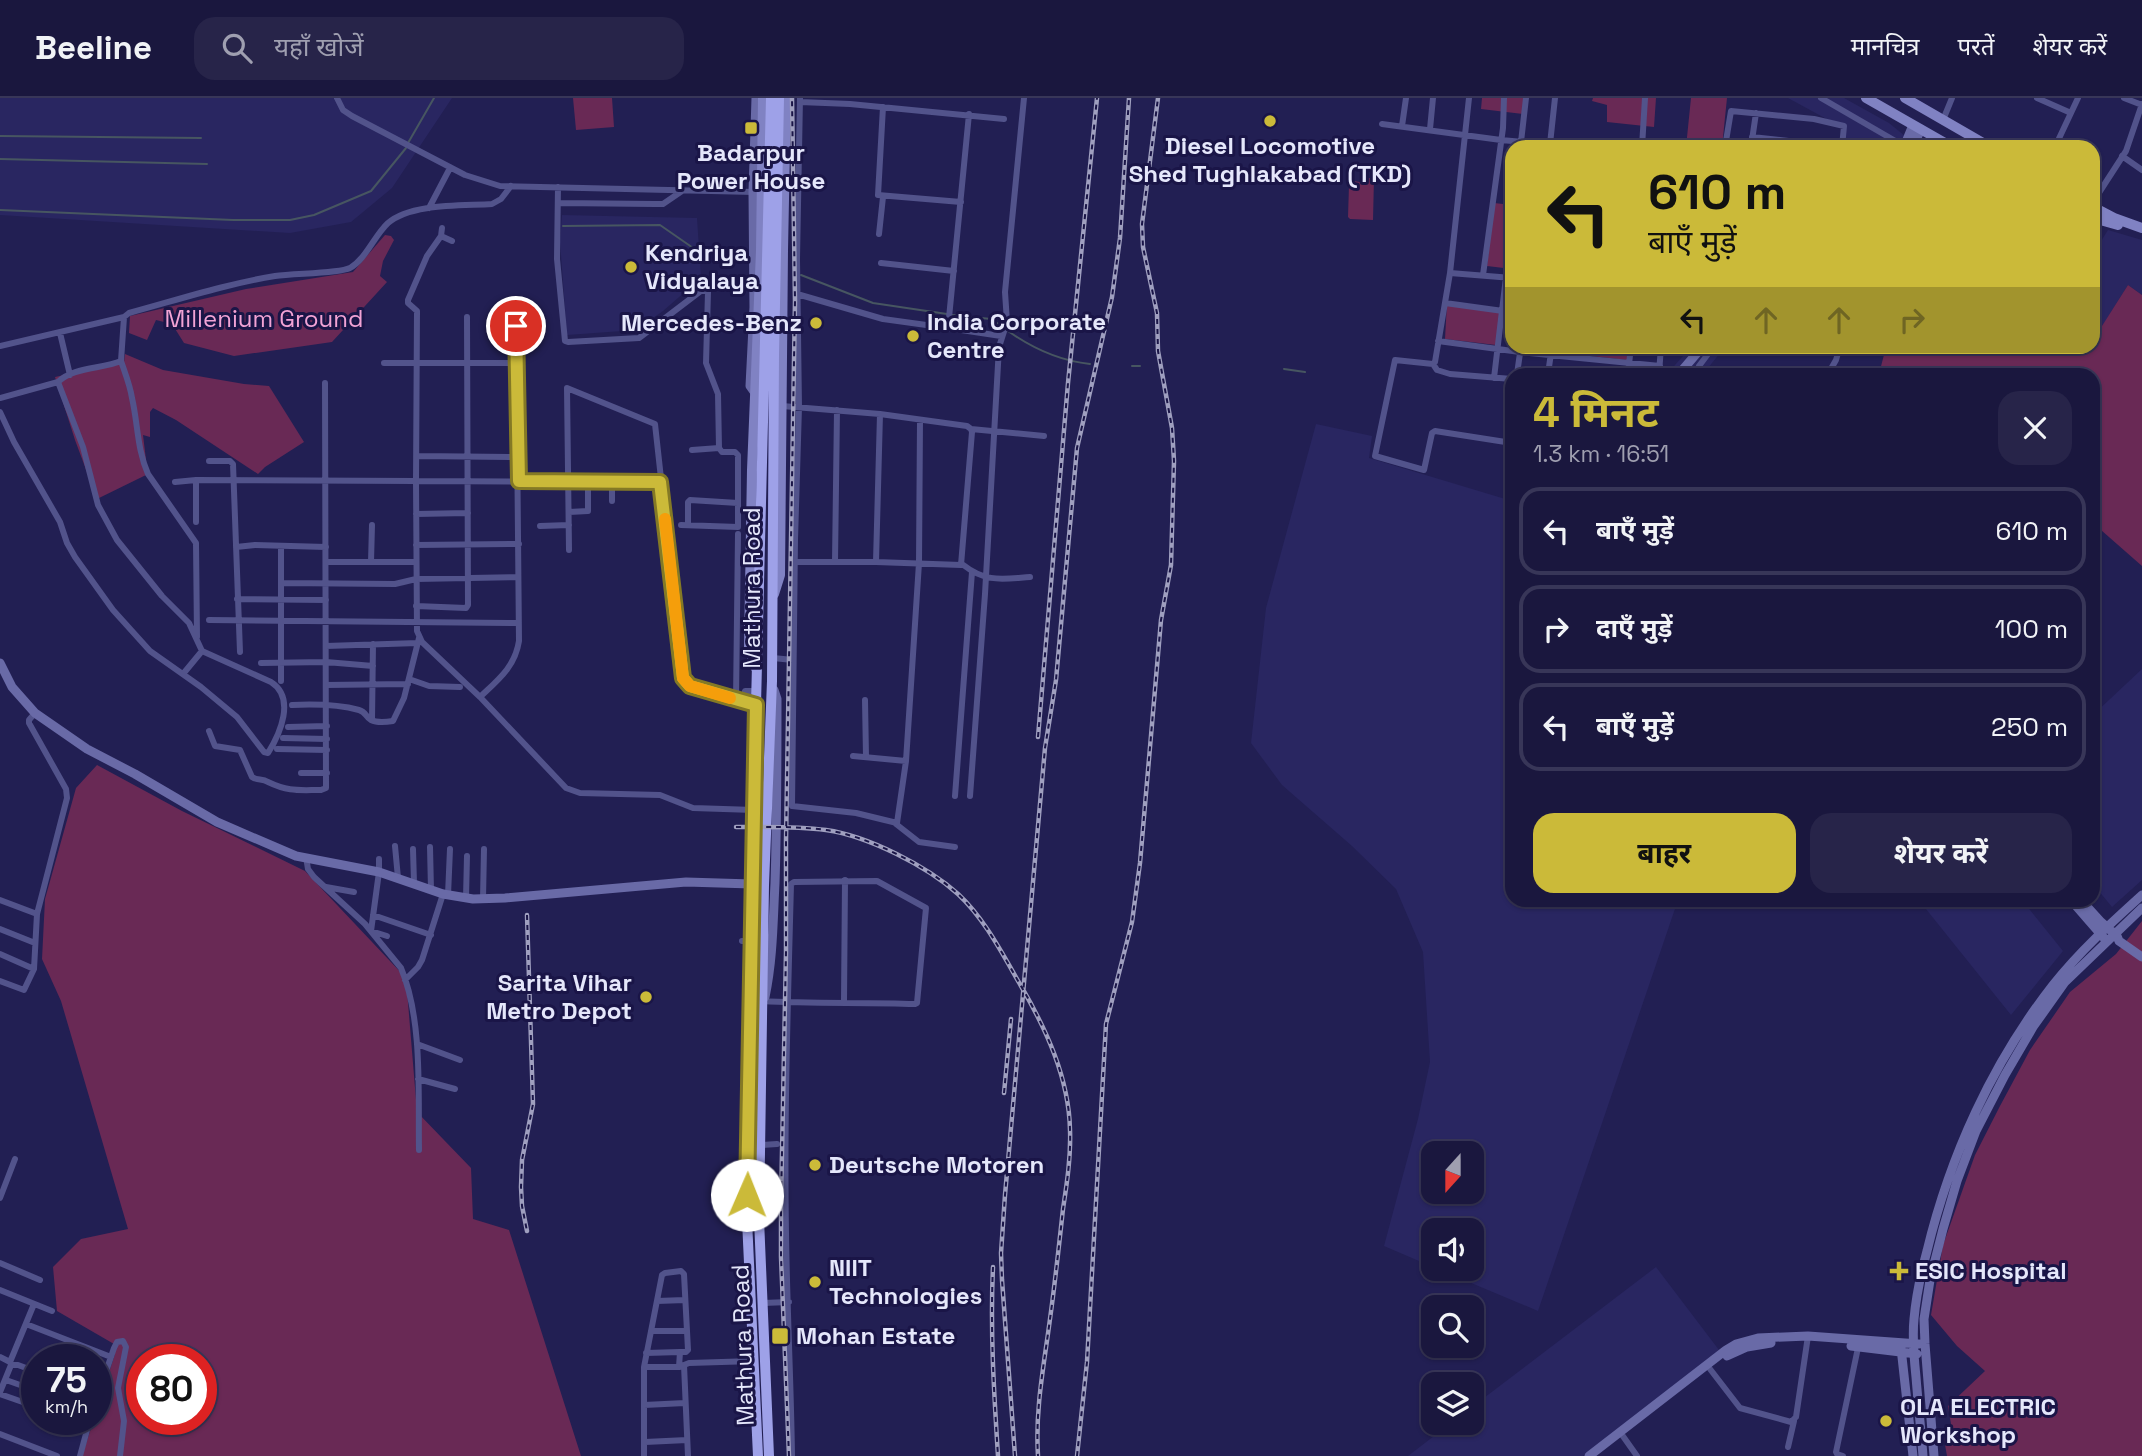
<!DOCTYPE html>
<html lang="hi">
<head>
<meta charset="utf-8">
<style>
  :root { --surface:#1a173e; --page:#272449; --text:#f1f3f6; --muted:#9f9fb0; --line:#383658; --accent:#cbba39 }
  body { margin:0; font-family:"Space Grotesk","Noto Sans Devanagari",sans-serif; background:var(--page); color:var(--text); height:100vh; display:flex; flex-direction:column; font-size:26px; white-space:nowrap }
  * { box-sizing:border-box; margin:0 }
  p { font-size:23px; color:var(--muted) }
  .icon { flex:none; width:38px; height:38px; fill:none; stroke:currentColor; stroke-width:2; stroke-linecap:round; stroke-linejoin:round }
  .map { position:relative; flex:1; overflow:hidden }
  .side { position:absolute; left:1505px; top:270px; width:595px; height:539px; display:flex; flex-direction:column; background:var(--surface); border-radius:21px; box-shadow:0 2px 5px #0004,0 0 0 2px var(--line) }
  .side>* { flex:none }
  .hud { position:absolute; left:1505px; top:42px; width:595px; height:214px; border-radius:21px; box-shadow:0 2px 5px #0004,0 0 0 2px var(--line); background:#cbba39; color:#111; overflow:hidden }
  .needle { width:46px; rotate:201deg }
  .buttons { position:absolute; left:1421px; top:1043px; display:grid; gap:14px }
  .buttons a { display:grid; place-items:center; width:63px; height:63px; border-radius:14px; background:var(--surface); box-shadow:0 2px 5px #0004,0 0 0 2px var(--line); font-size:35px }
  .speed { position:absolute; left:21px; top:1246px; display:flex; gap:14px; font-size:35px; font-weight:700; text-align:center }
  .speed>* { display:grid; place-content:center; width:91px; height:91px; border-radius:50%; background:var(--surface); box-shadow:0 2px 5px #0004,0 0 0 2px var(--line); line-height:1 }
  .speed small { font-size:18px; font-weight:400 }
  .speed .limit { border:10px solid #d22; background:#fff; color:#111 }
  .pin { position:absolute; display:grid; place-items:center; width:60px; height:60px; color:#fff; margin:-30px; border:4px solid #fff; border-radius:50%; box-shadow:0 2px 7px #0007 }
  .me { position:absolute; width:77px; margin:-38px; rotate:1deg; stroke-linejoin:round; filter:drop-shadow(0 0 5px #0008) }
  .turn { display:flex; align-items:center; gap:24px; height:147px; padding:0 28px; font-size:32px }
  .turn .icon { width:91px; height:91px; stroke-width:2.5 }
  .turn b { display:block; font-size:49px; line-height:60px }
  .lanes { display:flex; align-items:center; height:66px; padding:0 28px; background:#0003; justify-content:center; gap:35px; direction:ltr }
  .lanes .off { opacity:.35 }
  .round { display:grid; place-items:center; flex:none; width:74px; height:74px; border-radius:21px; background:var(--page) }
  .summary { display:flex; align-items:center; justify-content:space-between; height:119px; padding:0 28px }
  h1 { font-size:42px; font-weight:700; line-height:52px; color:var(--accent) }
  .button { display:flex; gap:14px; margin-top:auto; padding:14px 28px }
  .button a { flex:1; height:80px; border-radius:21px; background:var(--accent); color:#111; font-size:28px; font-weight:700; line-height:80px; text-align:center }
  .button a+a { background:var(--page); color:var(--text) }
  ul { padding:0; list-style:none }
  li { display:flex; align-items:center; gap:21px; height:88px; margin:0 14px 10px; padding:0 14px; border:4px solid var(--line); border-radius:21px }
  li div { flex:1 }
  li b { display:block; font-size:26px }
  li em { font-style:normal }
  header { display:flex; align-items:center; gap:42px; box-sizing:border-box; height:98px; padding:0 35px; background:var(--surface); border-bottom:2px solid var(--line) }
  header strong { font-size:33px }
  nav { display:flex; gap:38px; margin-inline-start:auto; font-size:24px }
  .search { width:490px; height:63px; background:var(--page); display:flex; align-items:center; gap:18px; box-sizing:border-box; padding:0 24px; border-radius:21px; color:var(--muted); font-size:26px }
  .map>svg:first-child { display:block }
  .built { fill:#292661; fill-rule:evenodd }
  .green { fill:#692955; fill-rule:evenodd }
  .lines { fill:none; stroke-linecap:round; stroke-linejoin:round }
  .stream { stroke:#475661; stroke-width:2 }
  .street { stroke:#52538b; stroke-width:6 }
  .secondary { stroke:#696aa7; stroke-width:9 }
  .primary { stroke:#8082c3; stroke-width:10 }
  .highway { stroke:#9ea1e8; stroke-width:10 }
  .rail-casing { stroke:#9f9fbf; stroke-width:4.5 }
  .rail { stroke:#1a1547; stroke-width:2; stroke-dasharray:5; stroke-linecap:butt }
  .route-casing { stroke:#847925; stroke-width:18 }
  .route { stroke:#cbba39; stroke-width:12 }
  .slow { stroke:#f59e0b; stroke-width:12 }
  .poi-dot { fill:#cbba39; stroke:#1a1547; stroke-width:2.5 }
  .labels { text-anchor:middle; stroke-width:6; stroke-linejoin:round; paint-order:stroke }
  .poi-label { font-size:24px; font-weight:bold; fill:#e5e7fb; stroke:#1a1547; text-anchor:start }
  .park-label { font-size:24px; fill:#f2a3d5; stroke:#1a1547 }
  .street-label { font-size:24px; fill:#e5e7fb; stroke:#1a1547 }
</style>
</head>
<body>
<header>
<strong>Beeline</strong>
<div class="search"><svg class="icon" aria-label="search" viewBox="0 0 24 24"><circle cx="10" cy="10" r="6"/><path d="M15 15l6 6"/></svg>यहाँ खोजें</div>
<nav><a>मानचित्र</a><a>परतें</a><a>शेयर करें</a></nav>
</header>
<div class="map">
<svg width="2142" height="1358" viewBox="0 0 2142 1358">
  <rect width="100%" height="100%" fill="#221f53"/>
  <path class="built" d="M0,0H452L392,90L351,124L290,135L0,117Z
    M1788,0H1844L1889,25L1905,38L1924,47L1923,49H1843L1845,31Z
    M562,117L697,120L701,180L663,213L636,232L567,237L560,144Z
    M2108,132L2142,142V197L2128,187L2095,240L2093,239V208L2097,201L2093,198V156Z
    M1691,249H1725L1703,276H1667Z
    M1316,326L1372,338L1369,360L1512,403V802H1678L1538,1213L1438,1171H1472V1132H1433V1169L1384,1148L1418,1021L1430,964L1423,854L1396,791L1352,748L1282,687L1251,645L1266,510ZM1472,1055V1094H1433V1055Z
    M2142,571V782L2112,809L2093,786V617Z
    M1927,802H2022L2063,853L2011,917L1922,806Z
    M1656,1169L1719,1252L1583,1358H1408L1451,1325H1472V1309Z"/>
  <path class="green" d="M573,0H612L614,29L576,32Z
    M1482,0H1524L1523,16L1481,11Z
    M1593,0H1656L1654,29L1607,24V7L1592,3Z
    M1691,0H1727L1722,49H1686Z
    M1366,80H1374L1373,122L1350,121L1348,119L1349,87L1353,83L1360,84Z
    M1494,105L1512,107V171L1487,168Z
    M385,137L391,138L394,142L383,163L380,178L387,184L332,244L234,258L184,245L172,226L156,222L147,242L129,235L130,218L246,191L353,174Z
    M2128,187L2142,197V468L2093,425V276H1879L1886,249L2093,248V239H2095Z
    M1447,205L1500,212L1496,247L1445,241Z
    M1548,249H1628L1627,262L1547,253Z
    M125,256L163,272L244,286L269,288L304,344L265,369L258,376L176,322L153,310L150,314V339L143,337L147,370L146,377L97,401L75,342L55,279L124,264Z
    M97,667L182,713L305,773L406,880L417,1014L471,1070L473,1121L509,1132L581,1358H82L94,1321H96V1314L115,1256L114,1246L57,1213L53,1169L81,1141L128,1131L61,903L42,861L45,801L76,690ZM142,1262H201V1321H142Z
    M2142,823V1358H1947L1944,1341L1951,1326L1948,1308L1985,1273L1957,1248L1931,1217L1943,1147L1975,1057L2000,1008L2030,952L2070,894L2116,856Z"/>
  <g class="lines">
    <path class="stream" d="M0,38L201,40
      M408,45L434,0
      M0,61L207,66
      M0,112L233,122H290L314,117L371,93L406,50
      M563,128L660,127L696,152L749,160
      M801,177L873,205L947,216
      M952,217L991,221L1003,229
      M1008,233C1032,250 1061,263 1090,266
      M1132,268H1140
      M1284,271L1305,274"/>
    <path class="street" d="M337,0L343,12L352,18L465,77L500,88L754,94
      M800,0L797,161L799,309L795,442L792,708L856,715L897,725L906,663
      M1821,0L1904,48
      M2037,0L2071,15
      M2124,0L2142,7
      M800,4L850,6L1004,21
      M883,9L878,97L961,104
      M1943,22L1952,0
      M1382,26L1501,42L1577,49
      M1402,28L1406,0
      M1430,31L1433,0
      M1752,39L1842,49
      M1521,44L1526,0
      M1550,46L1555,0
      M1642,49L1645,0
      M1725,49L1731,13L1814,21L1844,28L1842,49
      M1751,49L1756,15
      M2055,49L2078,0
      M2122,58L2142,72
      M558,89L557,161L565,243L568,244L639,240L702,192L708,194L706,265L718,296L719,350L722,354H735L738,357V429L681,427
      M2093,104L2126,53L2142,6
      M558,105L655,106H663L682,93
      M429,110L450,70
      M879,136L883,99
      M441,138L452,143
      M881,165L954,173
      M1450,175L1469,0
      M1483,177L1503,30L1504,0
      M1512,180L1450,175L1435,264L1433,266L1395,262L1375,358L1424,372L1432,335L1435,333L1512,345
      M797,196L883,221L948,230L969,16
      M1445,205L1503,213
      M948,230L1001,238
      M60,235L70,277
      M1438,243L1520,254L1660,268
      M0,248L124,219
      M121,263C125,275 130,287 132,300C138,326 137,351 148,376L196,445L197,539
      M384,265H517
      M1433,266L1437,272L1450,276L1512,281
      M1517,276L1521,248
      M1548,276L1552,248
      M1628,276L1631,248
      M1659,276L1661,248
      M1696,276L1699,268L1714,248
      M1828,276L1836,262L1840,248
      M1494,280L1506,179
      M0,300L58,284
      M782,308L880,316L967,328L971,331L972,334L961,467L876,464H794
      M0,314L14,344L60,424L67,445L75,459L113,512L150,553L201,589L237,619L264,654L268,655C280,636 296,600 271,584L202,553L189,525L162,498L117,442L98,407L83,349L58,284C73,269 102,271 121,263L124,219L129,215C177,202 226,186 275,178C293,175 337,176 350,170C366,161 374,138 388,125C411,105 463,108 492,106L501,101L511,88
      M971,331L1044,338
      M692,352L719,350
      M417,358L518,359
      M209,363H230L233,366L240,554
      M175,384L196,382L416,383L417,213L408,205V202L427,158L441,138L442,130
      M660,384L416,383L417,533L422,544L480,599L566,690L580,695L660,697L693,710L754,712
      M612,403V383
      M569,414L588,413V383
      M416,416L468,415
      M196,424V382
      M688,427V404L690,402L738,405
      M540,428L569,427
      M416,447L519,446
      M236,449L255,447L326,449
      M569,452L567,290L655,326L683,580L685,585L690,588L756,607
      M326,464H416
      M371,464L372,427
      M835,464L837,312
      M876,464L880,316
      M962,466C986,485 1002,481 1030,479
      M281,485L395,486L416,481L518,479
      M237,501L326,502
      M416,508L466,510L468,507L467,219
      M209,522L518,525
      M326,548L418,545
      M773,560L793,562
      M261,565L326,564L373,568
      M183,576L202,553
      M409,581L429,588L460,589
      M281,583V448
      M326,587L408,586
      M480,599C498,582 515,569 519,543L516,228
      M736,602L738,436
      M865,602L866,659
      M740,603L744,600L745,593H756
      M292,607C314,606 337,606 359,612C366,614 365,618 371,622C377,625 387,624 393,623L404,600L419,540
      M372,622L373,546
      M288,629L327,628
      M209,633L215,648L240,652L252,679C258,683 262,680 268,684C289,694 298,692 321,692L326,690L325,285
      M283,640L327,641
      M277,651L327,652
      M853,658L906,663L919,465L920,323
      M301,675H327
      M955,698L972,474
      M970,698L985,496L999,249L1007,224L1005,194L1024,0
      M896,726L919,744L955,749
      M395,748L398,780
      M430,749L431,792
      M413,751L414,785
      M306,759L308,771L314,779L365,826L401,870C423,922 418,996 419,1052
      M379,761V774L371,833L387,838
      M326,789L354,794
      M448,797L450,751
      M466,800L467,758
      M483,801L484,751
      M0,802L37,816
      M373,817L431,837
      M0,831L35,845
      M742,843L766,844
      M0,856L34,871
      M405,882L418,869L422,862L443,796
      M0,883L24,892L34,871L37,816L67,700L66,691L29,625V622L35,615
      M761,903C812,906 864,904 915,906L917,905L926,810L877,783L794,784L791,786C788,902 784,1019 786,1135C787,1210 791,1284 792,1358
      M844,903L845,782
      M417,946L460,962
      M418,981L455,991
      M760,1047L777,1046
      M0,1100L15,1061
      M0,1165L40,1182
      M0,1192L52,1213
      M657,1203L685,1202
      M763,1205L789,1204
      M26,1226L111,1259
      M651,1233H686
      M646,1255L680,1254
      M65,1256L81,1262
      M0,1259L10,1264L11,1267L0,1294
      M10,1264L34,1206
      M11,1267H18L37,1274
      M684,1267L688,1358
      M644,1269L662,1177L665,1175L681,1173L684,1176L688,1252L686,1254H680L679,1269
      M1710,1271L1740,1310L1791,1324L1796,1319L1808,1238
      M6,1282L37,1293
      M0,1296L37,1309
      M96,1303L114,1250L117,1244L123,1243L126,1249L118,1290L124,1323L120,1358
      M644,1307L685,1305
      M69,1321L88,1328
      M1620,1334L1637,1358
      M0,1336L57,1358
      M645,1344L687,1342
      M1788,1349L1794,1323
      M80,1358L90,1321
      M644,1358V1269H679L689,1265L754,1263
      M1843,1358L1837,1356L1836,1354L1859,1245"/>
    <path class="secondary" d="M1904,49L1913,27
      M1913,49L1921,31
      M1679,276L1703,248
      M755,295L750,288L754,209L753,94L756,0
      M0,565L12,589L35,615L87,651L135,676L217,724L296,758L379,774L443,796L473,801L505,800L686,784L752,786
      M2071,802L2104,840
      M2081,802L2101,824L2117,838L2119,843L2142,859
      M765,899C773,861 773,823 775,785C777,724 777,662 777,601L774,592
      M1851,1248L1917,1256
      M1901,1250L1913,1358
      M1727,1258L1747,1249L1771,1245
      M1589,1358L1726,1252L1736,1246L1758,1240L1808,1238L1919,1246
      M1923,1358C1921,1332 1918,1305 1916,1279C1914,1260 1912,1240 1914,1221C1916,1198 1921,1175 1927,1153C1950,1058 1992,965 2053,887C2079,854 2111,825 2142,797
      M1934,1358L1925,1246L1924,1221L1930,1182L1943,1131L1957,1083L1976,1033L2005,977L2033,929L2065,884L2142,810"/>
    <path class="primary" d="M1866,0L1952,49
      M1905,0L1990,49
      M2093,109L2114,120L2142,130
      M2093,120L2118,127
      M774,496L780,477L783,152L786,0
      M755,569L749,550L752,372L761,153L763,0"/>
    <path class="highway" d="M758,1358L747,1122L756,607L771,0
      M769,1358L759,1121L764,787L772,583L774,257L779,0"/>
    <g class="rail-casing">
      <path id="rail" d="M1038,639L1068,285L1097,0
        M736,729C767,729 796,728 826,732C868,738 927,768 958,796C985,821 1003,857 1021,888C1046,931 1069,980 1070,1032C1071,1058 1067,1085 1063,1111C1059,1148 1055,1185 1050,1221C1044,1267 1035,1311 1038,1358
        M527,817L533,1006L522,1062L521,1089L522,1108L527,1133
        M1004,995L1011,921
        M993,1169C990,1232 994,1295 998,1358
        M789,1358L781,1159V1104L786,854V743L795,203L792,0
        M1015,1358L1002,1182L1001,1155L1005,1097L1045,650L1056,582L1077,350L1112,199L1120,140L1129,0
        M1077,1358L1087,1264L1106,926L1132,824L1140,765L1161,522L1171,467L1174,363L1172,330L1158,253L1157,215L1143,149L1142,126L1158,0"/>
    </g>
    <use href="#rail" class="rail"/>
  </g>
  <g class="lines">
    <g class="route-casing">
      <path id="route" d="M516,228L519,383L660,384L683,580L690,588L756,607L747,1097"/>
    </g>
    <use href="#route" class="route"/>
    <path class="slow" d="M665,421L683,580L690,588L730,600"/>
  </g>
  <g class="poi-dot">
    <circle cx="1270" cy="23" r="7"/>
    <rect x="744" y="23" width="14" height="14" rx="3.5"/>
    <circle cx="631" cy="169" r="7"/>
    <circle cx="816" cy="225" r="7"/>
    <circle cx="913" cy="238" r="7"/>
    <circle cx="646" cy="899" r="7"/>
    <circle cx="815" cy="1067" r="7"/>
    <path d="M1895.5 1162.5h7v7h7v7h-7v7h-7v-7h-7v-7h7z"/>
    <circle cx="815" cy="1184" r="7"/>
    <rect x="771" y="1229" width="18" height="18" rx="3.5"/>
    <circle cx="1886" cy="1323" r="7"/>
  </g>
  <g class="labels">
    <g class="poi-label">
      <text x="1270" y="56" text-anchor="middle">Diesel Locomotive<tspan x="1270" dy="28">Shed Tughlakabad (TKD)</tspan></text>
      <text x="751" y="63" text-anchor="middle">Badarpur<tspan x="751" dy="28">Power House</tspan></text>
      <text x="645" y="163">Kendriya<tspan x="645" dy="28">Vidyalaya</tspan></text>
      <text x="927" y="232">India Corporate<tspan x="927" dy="28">Centre</tspan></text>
      <text x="802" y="233" text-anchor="end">Mercedes-Benz</text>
      <text x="632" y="893" text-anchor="end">Sarita Vihar<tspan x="632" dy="28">Metro Depot</tspan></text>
      <text x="829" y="1075">Deutsche Motoren</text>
      <text x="829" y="1178">NIIT<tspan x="829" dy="28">Technologies</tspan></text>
      <text x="1915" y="1181">ESIC Hospital</text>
      <text x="796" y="1246">Mohan Estate</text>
      <text x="1900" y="1317">OLA ELECTRIC<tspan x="1900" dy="28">Workshop</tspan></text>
    </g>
    <g class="park-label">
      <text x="264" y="229">Millenium Ground</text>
    </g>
    <g class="street-label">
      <text transform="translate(752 490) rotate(-90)" y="8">Mathura Road</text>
      <text transform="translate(743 1247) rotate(-92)" y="8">Mathura Road</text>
    </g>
  </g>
</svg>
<div class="buttons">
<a><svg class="needle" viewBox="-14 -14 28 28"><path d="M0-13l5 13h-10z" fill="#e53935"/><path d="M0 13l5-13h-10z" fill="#9f9fb0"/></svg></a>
<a><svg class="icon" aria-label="sound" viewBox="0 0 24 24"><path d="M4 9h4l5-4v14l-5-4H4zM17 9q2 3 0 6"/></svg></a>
<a><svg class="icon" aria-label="search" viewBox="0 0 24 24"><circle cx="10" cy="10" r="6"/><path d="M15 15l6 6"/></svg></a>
<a><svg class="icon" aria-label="layers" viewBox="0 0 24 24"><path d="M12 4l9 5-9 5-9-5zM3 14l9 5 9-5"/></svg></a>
</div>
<div class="speed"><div>75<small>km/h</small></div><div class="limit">80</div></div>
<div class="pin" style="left:516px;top:228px;background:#d93025"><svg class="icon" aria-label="arrive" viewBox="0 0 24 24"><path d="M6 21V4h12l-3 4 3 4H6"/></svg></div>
<svg class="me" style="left:747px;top:1097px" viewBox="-20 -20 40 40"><circle r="19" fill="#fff"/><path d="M0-13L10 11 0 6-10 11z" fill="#cbba39"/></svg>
<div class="hud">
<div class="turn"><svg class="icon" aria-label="left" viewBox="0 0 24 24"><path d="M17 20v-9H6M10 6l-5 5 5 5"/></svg><div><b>610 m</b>बाएँ मुड़ें</div></div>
<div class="lanes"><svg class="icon" aria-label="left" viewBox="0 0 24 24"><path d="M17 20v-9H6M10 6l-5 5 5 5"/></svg><svg class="icon off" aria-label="ahead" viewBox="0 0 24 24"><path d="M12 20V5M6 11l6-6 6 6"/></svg><svg class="icon off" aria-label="ahead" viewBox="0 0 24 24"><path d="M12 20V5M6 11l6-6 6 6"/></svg><svg class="icon off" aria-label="right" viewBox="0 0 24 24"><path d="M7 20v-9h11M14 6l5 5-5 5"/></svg></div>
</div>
<section class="side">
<div class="summary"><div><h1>4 मिनट</h1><p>1.3 km · 16:51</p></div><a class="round"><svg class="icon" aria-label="close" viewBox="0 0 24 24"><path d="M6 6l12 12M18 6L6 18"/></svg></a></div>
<ul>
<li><svg class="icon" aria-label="left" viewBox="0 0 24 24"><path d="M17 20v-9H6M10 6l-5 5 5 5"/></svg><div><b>बाएँ मुड़ें</b></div><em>610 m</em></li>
<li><svg class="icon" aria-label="right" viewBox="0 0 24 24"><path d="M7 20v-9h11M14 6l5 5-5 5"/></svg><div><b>दाएँ मुड़ें</b></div><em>100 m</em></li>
<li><svg class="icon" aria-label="left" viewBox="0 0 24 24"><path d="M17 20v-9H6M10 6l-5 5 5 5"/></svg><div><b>बाएँ मुड़ें</b></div><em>250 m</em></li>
</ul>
<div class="button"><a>बाहर</a><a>शेयर करें</a></div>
</section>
</div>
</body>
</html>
